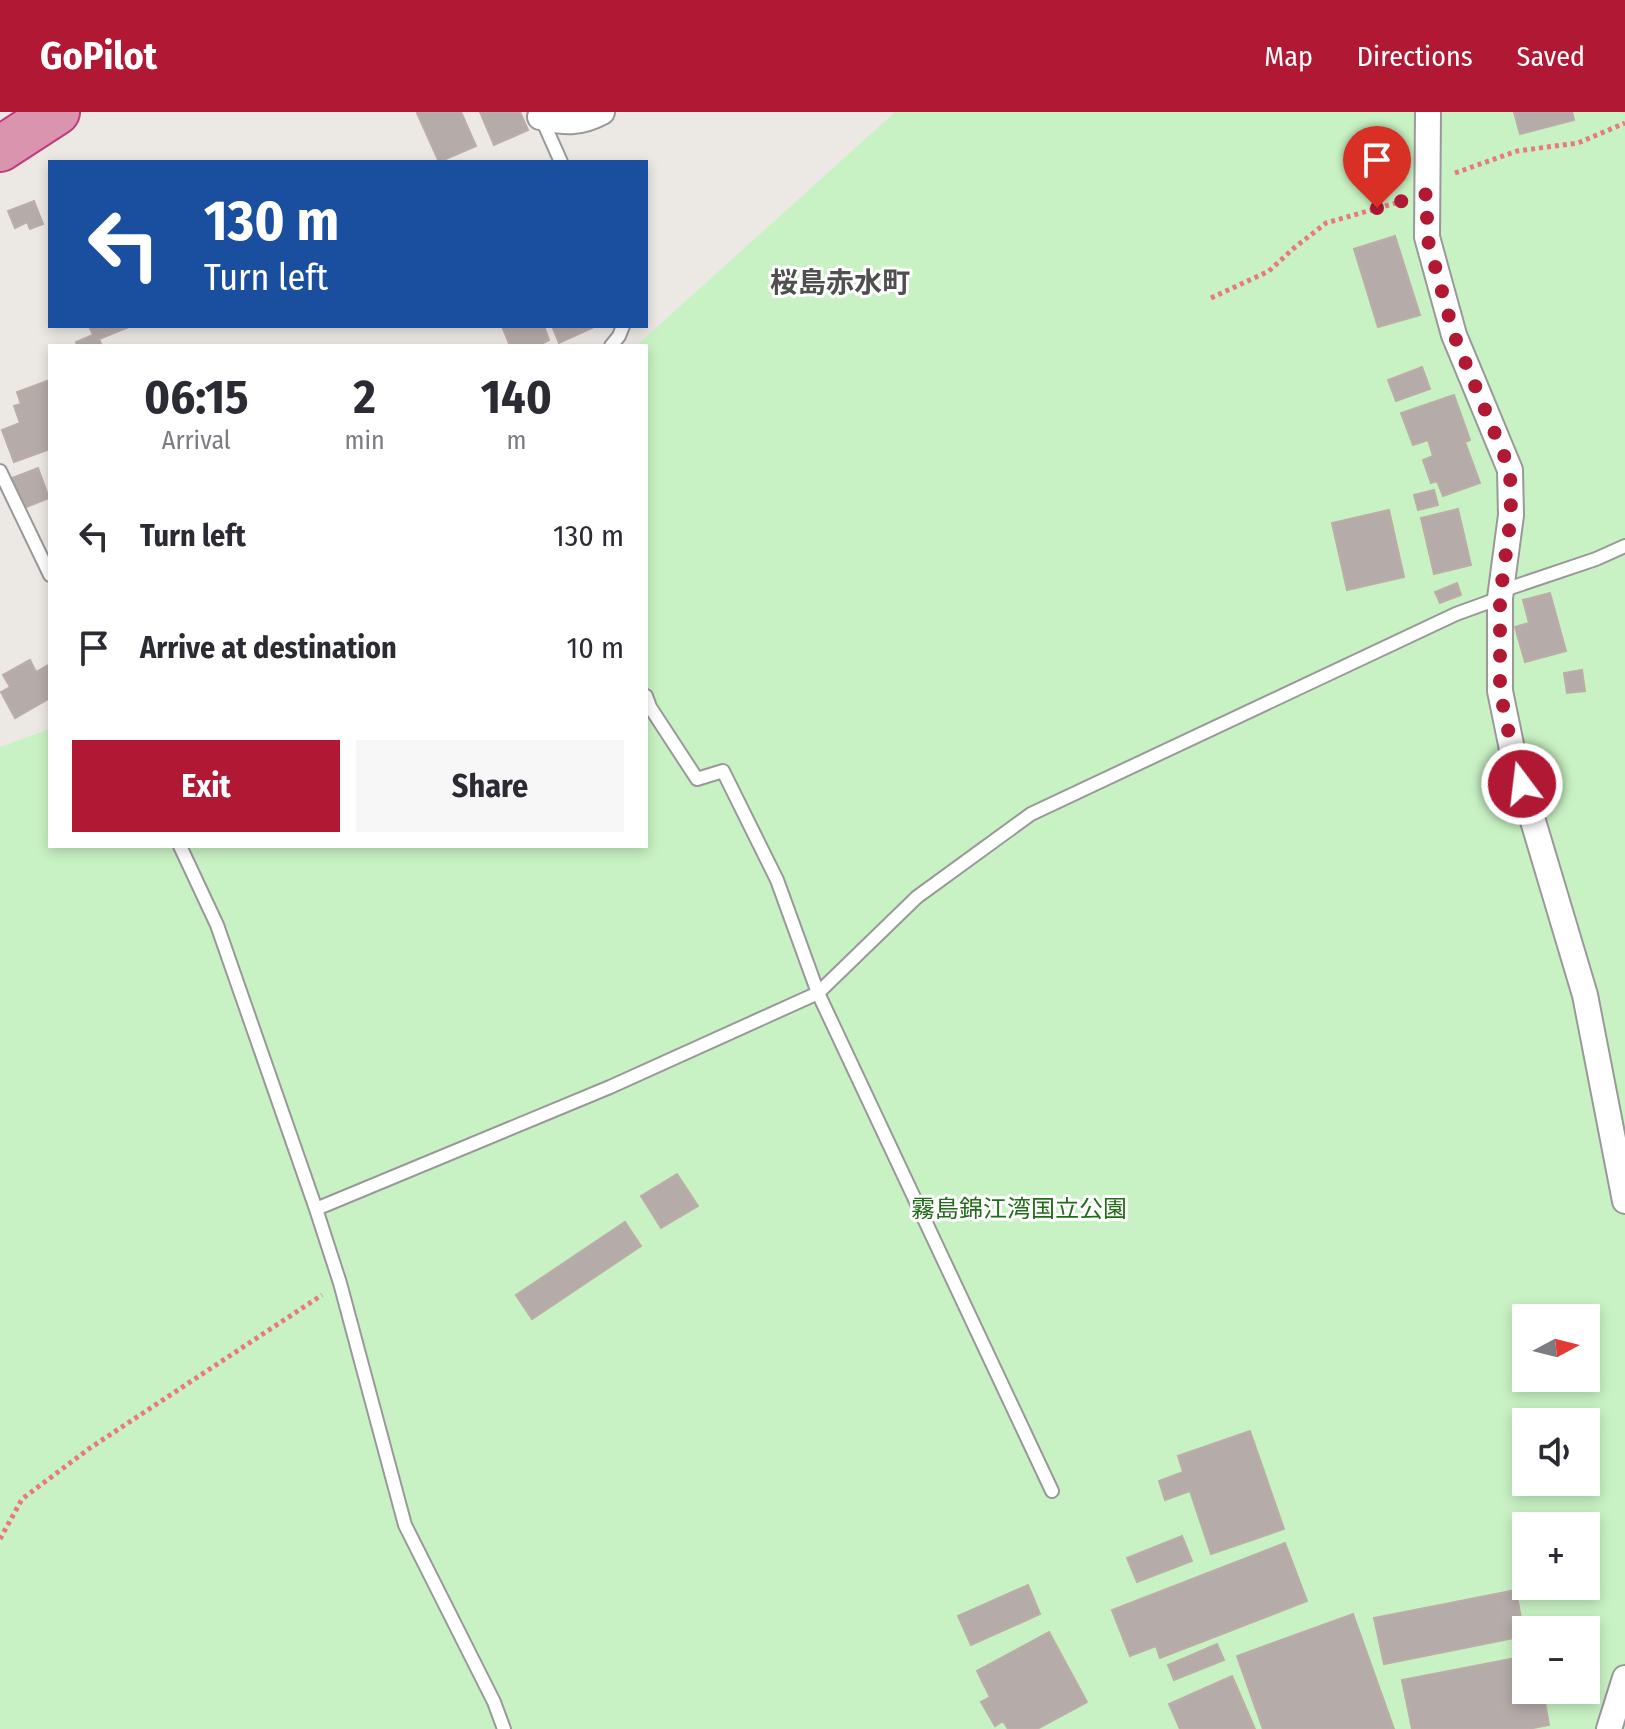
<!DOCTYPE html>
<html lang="en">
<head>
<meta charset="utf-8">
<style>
  :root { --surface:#fff; --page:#f7f7f7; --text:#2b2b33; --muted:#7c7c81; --accent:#b01833 }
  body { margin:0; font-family:"Fira Sans Condensed","Noto Sans JP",sans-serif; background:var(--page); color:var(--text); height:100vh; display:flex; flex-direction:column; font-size:30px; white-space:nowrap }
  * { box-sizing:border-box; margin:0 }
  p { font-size:26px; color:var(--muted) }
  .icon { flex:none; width:44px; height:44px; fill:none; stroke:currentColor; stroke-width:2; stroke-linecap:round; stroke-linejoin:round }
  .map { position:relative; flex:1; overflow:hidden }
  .panel { position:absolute; left:48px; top:232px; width:600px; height:504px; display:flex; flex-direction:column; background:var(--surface); border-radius:0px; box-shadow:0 4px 12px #0003 }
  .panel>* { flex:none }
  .banner { position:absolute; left:48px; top:48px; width:600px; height:168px; border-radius:0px; box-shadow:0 4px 12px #0003; background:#1a4fa0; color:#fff; overflow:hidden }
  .needle { width:52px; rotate:83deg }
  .controls { position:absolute; left:1512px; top:1192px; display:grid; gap:16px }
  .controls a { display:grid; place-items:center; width:88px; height:88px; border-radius:0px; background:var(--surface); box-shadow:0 4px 12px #0003; font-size:40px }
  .pin { position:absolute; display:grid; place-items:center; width:68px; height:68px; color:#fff; margin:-82px -34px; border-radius:50% 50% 50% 0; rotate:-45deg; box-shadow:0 0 8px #0007 }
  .pin .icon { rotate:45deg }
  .me { position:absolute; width:88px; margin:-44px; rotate:345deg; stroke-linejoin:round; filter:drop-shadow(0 0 6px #0008) }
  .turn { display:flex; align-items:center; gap:28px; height:168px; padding:0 24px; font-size:36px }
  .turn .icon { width:104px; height:104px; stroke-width:2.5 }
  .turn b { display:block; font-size:56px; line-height:68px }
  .eta { display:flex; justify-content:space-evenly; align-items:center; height:136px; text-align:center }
  .eta b { font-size:48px; font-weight:700; line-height:56px }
  .cta { display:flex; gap:16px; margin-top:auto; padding:16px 24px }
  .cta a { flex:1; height:92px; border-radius:0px; background:var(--accent); color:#fff; font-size:32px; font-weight:700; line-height:92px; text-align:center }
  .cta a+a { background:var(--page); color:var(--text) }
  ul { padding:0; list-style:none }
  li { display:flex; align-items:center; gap:24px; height:112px; padding:0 24px }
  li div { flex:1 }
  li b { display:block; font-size:30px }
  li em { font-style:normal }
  header { display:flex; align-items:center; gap:48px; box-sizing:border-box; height:112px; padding:0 40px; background:var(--accent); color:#fff }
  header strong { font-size:38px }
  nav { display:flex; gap:44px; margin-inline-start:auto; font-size:28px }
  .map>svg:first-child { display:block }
  .park { fill:#c9f2c4; fill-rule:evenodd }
  .building { fill:#b5aca9; stroke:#bcada7; stroke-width:2 }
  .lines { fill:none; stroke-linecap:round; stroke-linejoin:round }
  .lane-casing { stroke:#999; stroke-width:16 }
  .street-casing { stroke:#999; stroke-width:28 }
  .highway-casing { stroke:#c13980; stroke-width:48 }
  .path { stroke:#e87981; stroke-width:5; stroke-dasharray:4 4; stroke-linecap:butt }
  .lane { stroke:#fff; stroke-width:12 }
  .street { stroke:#fff; stroke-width:24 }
  .highway { stroke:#da94ad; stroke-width:44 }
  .route { stroke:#b01833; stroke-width:14; stroke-dasharray:0 25.2 }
  .labels { text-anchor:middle; stroke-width:6; stroke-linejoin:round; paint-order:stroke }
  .park-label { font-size:24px; fill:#206c18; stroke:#fff }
  .quarter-label { font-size:28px; font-weight:bold; fill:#4f4f4f; stroke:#fff }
</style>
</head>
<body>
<header>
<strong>GoPilot</strong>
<nav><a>Map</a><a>Directions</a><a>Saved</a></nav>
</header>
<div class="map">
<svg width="1625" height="1617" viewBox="0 0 1625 1617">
  <rect width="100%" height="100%" fill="#ece8e3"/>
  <path class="park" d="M895,0H1625V1617H0V635L50,617V734H646V234H636ZM1526,1206H1586V1266H1526ZM1526,1310H1586V1370H1526ZM1526,1414H1586V1474H1526ZM1526,1518H1586V1578H1526Z"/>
  <path class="building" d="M420,0H461L476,34L439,50L417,1Z
    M480,0H520L528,18L494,33Z
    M1514,0H1572L1574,8L1520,22Z
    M34,89L43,112L30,117L27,110L15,116L8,99Z
    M1395,124L1420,203L1378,215L1354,137Z
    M89,214H131L99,227L102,234H77L76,230L93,223Z
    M502,214H544L549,228L543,231L544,234H510Z
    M552,214H596L559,231Z
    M1422,255L1430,277L1396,289L1388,268Z
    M50,268V337L14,350L2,318L20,311L14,294L21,292L17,280Z
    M1454,283L1470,328L1465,330L1480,371L1443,384L1437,369L1431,371L1423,348L1433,344L1428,328L1413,333L1401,301Z
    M38,356L49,386L24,396L12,366Z
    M1434,378L1438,393L1418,398L1414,383Z
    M1458,397L1471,453L1434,462L1421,406Z
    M1389,398L1404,465L1347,478L1332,411Z
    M1457,471L1461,483L1440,491L1435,480Z
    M1550,481L1566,539L1525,550L1515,515L1529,511L1523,488Z
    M30,548L36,560L50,552V586L15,606L1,580L10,575L3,563Z
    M1582,558L1585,579L1567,581L1564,561Z
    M677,1062L698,1094L661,1116L641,1084Z
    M625,1110L641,1134L532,1207L516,1183Z
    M1250,1319L1284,1417L1211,1442L1190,1379L1165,1388L1159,1369L1183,1360L1178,1344Z
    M1182,1424L1192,1449L1137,1470L1127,1446Z
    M1285,1431L1307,1489L1160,1546L1156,1534L1130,1544L1112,1498Z
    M1028,1473L1040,1502L971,1533L958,1504Z
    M1516,1478L1524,1524L1384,1552L1374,1506Z
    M1353,1502L1394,1617H1263L1237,1544Z
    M1049,1520L1087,1590L1037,1617H1008L1003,1609L995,1614L981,1590L990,1585L977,1559Z
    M1217,1532L1224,1548L1174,1568L1168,1553Z
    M1526,1544V1578H1543L1549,1613L1528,1617H1412L1402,1568Z
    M1232,1564L1255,1617H1180L1169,1592Z"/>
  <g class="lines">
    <g class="lane-casing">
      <path id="lane" d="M541,5L561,50
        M611,234L619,224L623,214
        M0,359L50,463
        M1501,479L1596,447L1625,434
        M646,584L650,595L697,667L723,659L777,768L818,881L1052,1379
        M180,734L217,813L316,1097L340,1171L405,1413L494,1590L504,1617
        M316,1097L610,975L818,881L917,785L1031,702L1456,502L1500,486"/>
    </g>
    <g class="street-casing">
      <path id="street" d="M1428,0L1427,125L1454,223L1510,358L1511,403L1500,486V579L1513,642L1585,883L1625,1089
        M540,5C565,11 579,12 602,0
        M1609,1617L1625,1566"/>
    </g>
    <g class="highway-casing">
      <path id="highway" d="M0,37L57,0"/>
    </g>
    <path class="path" d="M1455,61L1517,39L1578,31L1625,11
      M1211,186L1269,159L1294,136L1326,111L1403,89
      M0,1427L22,1387L90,1336L322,1183"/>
    <use href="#lane" class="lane"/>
    <use href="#street" class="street"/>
    <use href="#highway" class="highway"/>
  </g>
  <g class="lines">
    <path class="route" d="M1377,96L1427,82V125L1454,223L1510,358L1511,403L1500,486V579L1513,642L1522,672"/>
  </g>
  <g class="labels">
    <g class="park-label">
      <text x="1019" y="1105">霧島錦江湾国立公園</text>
    </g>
    <g class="quarter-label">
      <text x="840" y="180">桜島赤水町</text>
    </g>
  </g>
</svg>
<div class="controls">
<a><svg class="needle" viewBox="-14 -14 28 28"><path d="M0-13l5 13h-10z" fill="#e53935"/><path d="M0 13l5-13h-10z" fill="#7c7c81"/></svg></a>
<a><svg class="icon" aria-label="sound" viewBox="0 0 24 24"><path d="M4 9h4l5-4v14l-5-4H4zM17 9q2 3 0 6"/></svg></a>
<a>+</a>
<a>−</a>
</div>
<div class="pin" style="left:1377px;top:96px;background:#d93025"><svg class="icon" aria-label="arrive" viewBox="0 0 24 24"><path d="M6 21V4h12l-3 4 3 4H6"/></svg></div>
<svg class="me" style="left:1522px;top:672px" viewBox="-20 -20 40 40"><circle r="17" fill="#b01833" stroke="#fff" stroke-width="3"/><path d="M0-11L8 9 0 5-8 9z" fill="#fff"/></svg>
<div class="banner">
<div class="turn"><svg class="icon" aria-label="left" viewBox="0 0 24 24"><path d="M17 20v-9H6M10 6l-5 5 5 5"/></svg><div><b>130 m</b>Turn left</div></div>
</div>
<section class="panel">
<div class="eta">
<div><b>06:15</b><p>Arrival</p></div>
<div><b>2</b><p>min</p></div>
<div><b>140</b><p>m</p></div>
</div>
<ul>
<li><svg class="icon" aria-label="left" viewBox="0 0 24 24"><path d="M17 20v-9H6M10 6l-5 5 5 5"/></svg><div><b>Turn left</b></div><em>130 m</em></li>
<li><svg class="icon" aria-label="arrive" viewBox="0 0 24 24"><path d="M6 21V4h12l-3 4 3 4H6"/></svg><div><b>Arrive at destination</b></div><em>10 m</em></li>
</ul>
<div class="cta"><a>Exit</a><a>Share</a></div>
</section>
</div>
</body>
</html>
